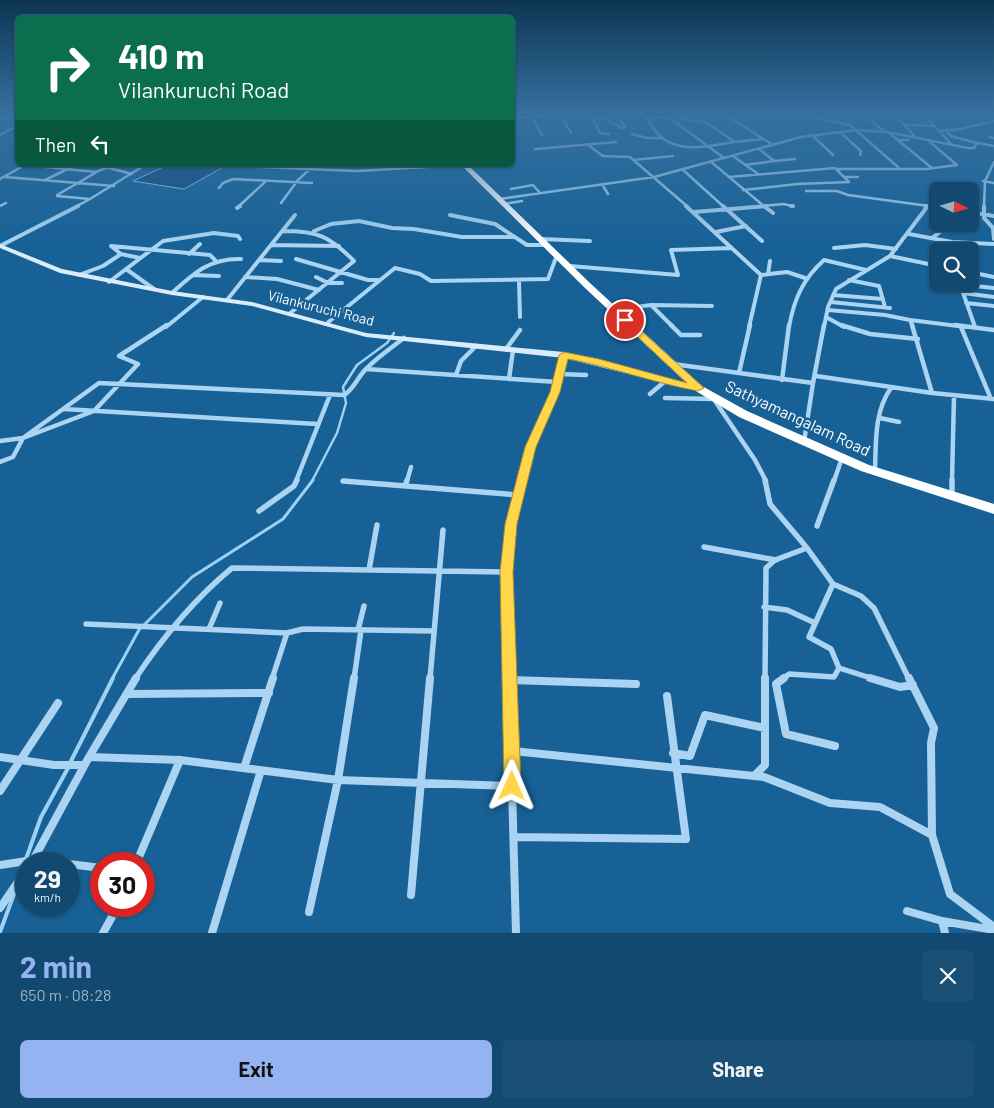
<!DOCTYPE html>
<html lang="en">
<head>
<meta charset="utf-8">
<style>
  :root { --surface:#114970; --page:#1a5075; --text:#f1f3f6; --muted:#9cb2c3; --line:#306183; --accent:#95b2f1 }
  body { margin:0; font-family:Barlow,sans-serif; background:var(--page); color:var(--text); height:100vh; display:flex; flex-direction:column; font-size:19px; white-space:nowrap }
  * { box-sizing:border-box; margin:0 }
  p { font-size:16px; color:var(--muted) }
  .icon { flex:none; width:28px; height:28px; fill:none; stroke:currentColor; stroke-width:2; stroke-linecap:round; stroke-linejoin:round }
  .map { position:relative; height:933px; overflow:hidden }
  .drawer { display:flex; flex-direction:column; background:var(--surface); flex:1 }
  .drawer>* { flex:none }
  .guide { position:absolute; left:15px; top:15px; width:500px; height:152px; border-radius:8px; box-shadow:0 1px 4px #0004,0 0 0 1px var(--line); background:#0b6e4f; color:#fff; overflow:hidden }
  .needle { width:32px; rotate:95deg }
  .tools { position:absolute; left:929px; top:182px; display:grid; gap:10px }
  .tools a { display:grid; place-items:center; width:50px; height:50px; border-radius:8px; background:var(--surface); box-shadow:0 1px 4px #0004,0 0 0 1px var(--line); font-size:25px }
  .speed { position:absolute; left:15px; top:852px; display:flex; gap:10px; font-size:25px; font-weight:700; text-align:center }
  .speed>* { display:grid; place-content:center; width:65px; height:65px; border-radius:50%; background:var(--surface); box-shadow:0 1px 4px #0004,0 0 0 1px var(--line); line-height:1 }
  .speed small { font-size:12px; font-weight:400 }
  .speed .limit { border:8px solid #d22; background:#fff; color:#111 }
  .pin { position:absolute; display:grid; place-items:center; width:42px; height:42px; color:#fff; margin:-21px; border:2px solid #fff; border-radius:50%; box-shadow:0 1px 5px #0007 }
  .me { position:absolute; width:55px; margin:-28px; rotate:1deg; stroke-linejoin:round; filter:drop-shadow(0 0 4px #0008) }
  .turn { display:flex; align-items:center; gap:18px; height:105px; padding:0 20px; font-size:22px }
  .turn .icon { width:65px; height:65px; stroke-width:2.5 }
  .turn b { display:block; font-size:35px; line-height:42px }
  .then { display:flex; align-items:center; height:48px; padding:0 20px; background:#0003; gap:10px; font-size:19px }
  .round { display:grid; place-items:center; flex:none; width:52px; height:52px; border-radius:8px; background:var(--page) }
  .summary { display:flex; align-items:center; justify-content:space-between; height:85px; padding:0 20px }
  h1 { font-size:30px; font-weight:700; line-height:38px; color:var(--accent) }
  .button { display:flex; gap:10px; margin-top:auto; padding:10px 20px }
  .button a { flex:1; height:58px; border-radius:8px; background:var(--accent); color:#111; font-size:20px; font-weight:700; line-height:58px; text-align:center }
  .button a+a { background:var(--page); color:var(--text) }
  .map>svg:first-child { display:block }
  .water { fill:#0f4874; stroke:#9cd1f4 }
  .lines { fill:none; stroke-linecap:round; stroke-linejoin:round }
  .stream-far2 { stroke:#9cd1f4; stroke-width:2.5 }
  .stream-far1 { stroke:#9cd1f4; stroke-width:3 }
  .stream { stroke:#9cd1f4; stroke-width:4 }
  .street-far4 { stroke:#aad4f1; stroke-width:2.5 }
  .street-far3 { stroke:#aad4f1; stroke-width:4 }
  .street-far2 { stroke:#aad4f1; stroke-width:4.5 }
  .street-far1 { stroke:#aad4f1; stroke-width:5.5 }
  .street { stroke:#aad4f1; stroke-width:8 }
  .secondary { fill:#d8ecfc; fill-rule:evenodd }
  .highway { fill:#fff; fill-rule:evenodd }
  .route { fill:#ffd54a; stroke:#a68a30 }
  .labels { text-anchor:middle; stroke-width:5; stroke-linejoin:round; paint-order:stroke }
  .far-street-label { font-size:14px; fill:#fff; stroke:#176196 }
  .street-label { font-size:16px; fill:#fff; stroke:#176196 }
</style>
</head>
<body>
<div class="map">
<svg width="994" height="933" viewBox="0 0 994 933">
  <rect width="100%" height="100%" fill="#176196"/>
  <path class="water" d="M168,165H227L184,189L133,181Z"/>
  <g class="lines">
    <path class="stream-far2" d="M312,481L337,433L346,403L343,387L357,365L387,343L394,333"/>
    <path class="stream-far1" d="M144,625L192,577L283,519L313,480
      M112,679L140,628"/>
    <path class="stream" d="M70,763L113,678
      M22,870L41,817L68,768
      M0,932L14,894"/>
    <path class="street-far4" d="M6,113L11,115
      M530,113L542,135
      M642,113C649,120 652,128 659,135C679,155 711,145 735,142L697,116
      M723,113L773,145
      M810,113L813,117L850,125L898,167
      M833,113L838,120
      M863,113L883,131
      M894,113L915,137
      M561,115L571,133
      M591,116L600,133L609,134
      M0,118H18
      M512,118L587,113
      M592,118H605L621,128L625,127L615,113
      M648,118L725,114
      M670,118L724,158
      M680,119L704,122
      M928,119L952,145
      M905,125L935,126
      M939,131L960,129L994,121
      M888,132L932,168
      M947,132L951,136L977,143
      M841,133L861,151L860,155
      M632,134L647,138H662
      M0,135L13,128
      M812,135L833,155
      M990,137L994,138
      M899,140H909
      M734,142L763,139
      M588,145L603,156L630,157L688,207
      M535,149L616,142
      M733,156L758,174
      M633,160L673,156
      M710,161L765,207
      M774,161L795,159
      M163,165H165
      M745,165L774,161L759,149
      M237,166L357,171L464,165
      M109,168L132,174
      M682,169L724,207
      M836,169H926L957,165L930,142
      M5,177L114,186
      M729,177L835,168L849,182L797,184L743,190
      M845,177H858
      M0,179L25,165L96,172L113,165
      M45,180L76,165
      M983,181L994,183
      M602,184L608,194
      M219,188L223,183L233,179L312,183
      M511,189L533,185L540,193
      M806,191H837L848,195L929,206
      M57,195L95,173
      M57,196L90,199L75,207
      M90,199L145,165
      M499,199L654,177L801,137L857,130L887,132L968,148H974L977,143L994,146
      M281,203L298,180L314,165
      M504,204L522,201
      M0,206L6,203
      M238,207L266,181
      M752,207L783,204L793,206
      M984,207L985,181L994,162"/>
    <path class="street-far3" d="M686,206L761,275L749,327
      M723,206L762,241
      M764,206L773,213
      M791,206H793
      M925,206H929
      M984,206V218L993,228L994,239
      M237,208L240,206
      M694,212L766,206
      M970,212L994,216
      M450,215L495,224L527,245H546
      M283,231C318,231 329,236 354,261L289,314
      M314,231L331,224L359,221L392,228L414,229L462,237H514
      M716,232L746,226
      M909,234L952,242L994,244
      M932,238L951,224
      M541,239L590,241
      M271,245L339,246
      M0,246L78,206
      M834,248L865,245L896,249
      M189,254L200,244
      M890,256L938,266
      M140,258L121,254L111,246L210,255L215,260
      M296,259L368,280H380
      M259,260L281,261
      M570,266L678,275L671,250L732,248
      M126,269L154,289
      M970,272L994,277
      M768,274L770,261
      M79,275L103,266L121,254
      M193,275L219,276
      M761,275L787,272L805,278
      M245,277L277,279L319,290
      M316,277L328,283H342
      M849,280L879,286L885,307
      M519,281L520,317
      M934,281H938
      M109,282L163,241L214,233L238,236L240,239
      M956,284L994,288
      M960,284L975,327
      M172,293C194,273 210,258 241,259
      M963,293L994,297
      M833,295L883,299
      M227,300L295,215
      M831,302L890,308
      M966,303L994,306
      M651,305L673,327
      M613,310L651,305L712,306
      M828,310L885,315L910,320
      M826,317L844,327
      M326,324L395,268L420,274L431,281L548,279L557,255
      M166,327L203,297
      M789,327C794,299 803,279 824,260L866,270
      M824,327L828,307L836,289L890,256L927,207H938
      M913,327L910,320L966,327"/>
    <path class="street-far2" d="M671,325L681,335H700
      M841,325L870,334L918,339
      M912,325L932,393
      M955,325L994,330
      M974,325L975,328
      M961,327L991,399
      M506,349L520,330
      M673,364L739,373L750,325
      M366,369L557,382
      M739,373L813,383L824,325
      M559,374L586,375
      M456,375L461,361L476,346
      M816,376L932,393L994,399
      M509,379L513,350
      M782,380L789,325
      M650,394L664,382
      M665,398L714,399
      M713,398L755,460L766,481
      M64,409L317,424
      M880,418L899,422
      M0,441L23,438L94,411L138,364L119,356L167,325
      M804,442L813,383
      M0,462L13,457L23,438L99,383L344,395C354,389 358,376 367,368C378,357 391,348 404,338
      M875,471C876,444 874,411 891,388
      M296,481L330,395
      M407,481L411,467
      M522,481L531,447L555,393L564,355
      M834,481L842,458
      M952,481L954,396"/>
    <path class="street-far1" d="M765,480L770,504L807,548L833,584L861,596L874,608L909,679
      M343,481L518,495
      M405,486L407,480
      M952,496V480
      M259,511L294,486L297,480
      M817,526L834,480
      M704,547L776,560
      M369,570L377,525
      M764,607L787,610L815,623
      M86,624L287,633L303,629L434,631
      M209,629L220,603
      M358,630L364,606
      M839,668L874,679
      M135,679C163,637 193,600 232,568L506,572
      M272,679L287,633
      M354,679L361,630
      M430,679L443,530
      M509,679L506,572L511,524L523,480
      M765,679L766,568L775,560L807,548
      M783,679L789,674L834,677L839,668L831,649L809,637L833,584"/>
    <path class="street" d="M509,678L516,933
      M784,678L776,684L786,734L835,746
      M870,678L900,687L913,685
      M909,678L934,728L931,743L932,835L950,894L994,927
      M510,680L636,684
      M127,694L269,693
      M513,751L764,777L830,803L880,807L932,835
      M673,753L690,756L705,715L765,728
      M0,757L54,765H83
      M89,757L136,678
      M244,768L273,678
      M754,776L765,765V678
      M0,791L58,703
      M514,837L686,839L667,696
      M31,864L89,757L180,760L338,780L512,786
      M69,864L101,868
      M136,864L180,760
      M0,865L33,860L64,864
      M411,895L430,678
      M0,908L26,870
      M907,911L942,921L994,930
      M309,912L338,780L354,678
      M942,921L945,933
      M103,933L118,906
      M212,933L261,770"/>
    <path class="secondary" d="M0,244L62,269L172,291L252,302L366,333L564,352L701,386L702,388L698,391L681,387L564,358L366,337L252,306L172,295L60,273L0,248Z"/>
    <path class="highway" d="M461,165H468L591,284L702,386L747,411L869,465L994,504V514L861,471L739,417L694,390L585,288Z"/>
  </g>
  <linearGradient id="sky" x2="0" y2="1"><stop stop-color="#0d3552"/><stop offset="0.46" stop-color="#3670a0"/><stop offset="1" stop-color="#3670a0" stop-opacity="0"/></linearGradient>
  <rect width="994" height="244" fill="url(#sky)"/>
  <path class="route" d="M622,319H628L704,388L698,391C654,383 612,367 568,359L560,392L536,447L517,524L513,572L521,786L518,792L512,794L506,792L504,786L500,572L505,524L525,447L550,392L559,355L564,352L599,359L687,383L622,322Z"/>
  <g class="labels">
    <g class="far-street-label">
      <text transform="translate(321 308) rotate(14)" y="5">Vilankuruchi Road</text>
    </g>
    <g class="street-label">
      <text transform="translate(798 418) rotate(25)" y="6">Sathyamangalam Road</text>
    </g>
  </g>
</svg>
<div class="tools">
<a><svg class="needle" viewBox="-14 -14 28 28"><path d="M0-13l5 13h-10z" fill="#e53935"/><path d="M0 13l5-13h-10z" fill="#9cb2c3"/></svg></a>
<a><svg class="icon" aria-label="search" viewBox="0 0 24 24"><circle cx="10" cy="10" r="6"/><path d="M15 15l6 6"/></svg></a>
</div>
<div class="speed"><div>29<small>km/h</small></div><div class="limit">30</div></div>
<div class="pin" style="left:625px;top:320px;background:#d93025"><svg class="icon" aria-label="arrive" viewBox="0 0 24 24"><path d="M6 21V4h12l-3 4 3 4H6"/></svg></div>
<svg class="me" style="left:512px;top:786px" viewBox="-20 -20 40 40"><path d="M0-17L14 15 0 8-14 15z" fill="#ffd54a" stroke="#fff" stroke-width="4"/></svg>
<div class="guide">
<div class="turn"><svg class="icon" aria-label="right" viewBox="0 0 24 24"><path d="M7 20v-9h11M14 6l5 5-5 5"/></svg><div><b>410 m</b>Vilankuruchi Road</div></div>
<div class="then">Then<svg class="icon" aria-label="left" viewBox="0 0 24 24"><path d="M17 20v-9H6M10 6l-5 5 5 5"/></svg></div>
</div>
</div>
<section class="drawer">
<div class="summary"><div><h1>2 min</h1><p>650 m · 08:28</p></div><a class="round"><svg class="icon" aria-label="close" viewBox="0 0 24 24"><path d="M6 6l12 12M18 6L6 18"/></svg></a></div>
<div class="button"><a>Exit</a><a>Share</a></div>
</section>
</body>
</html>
